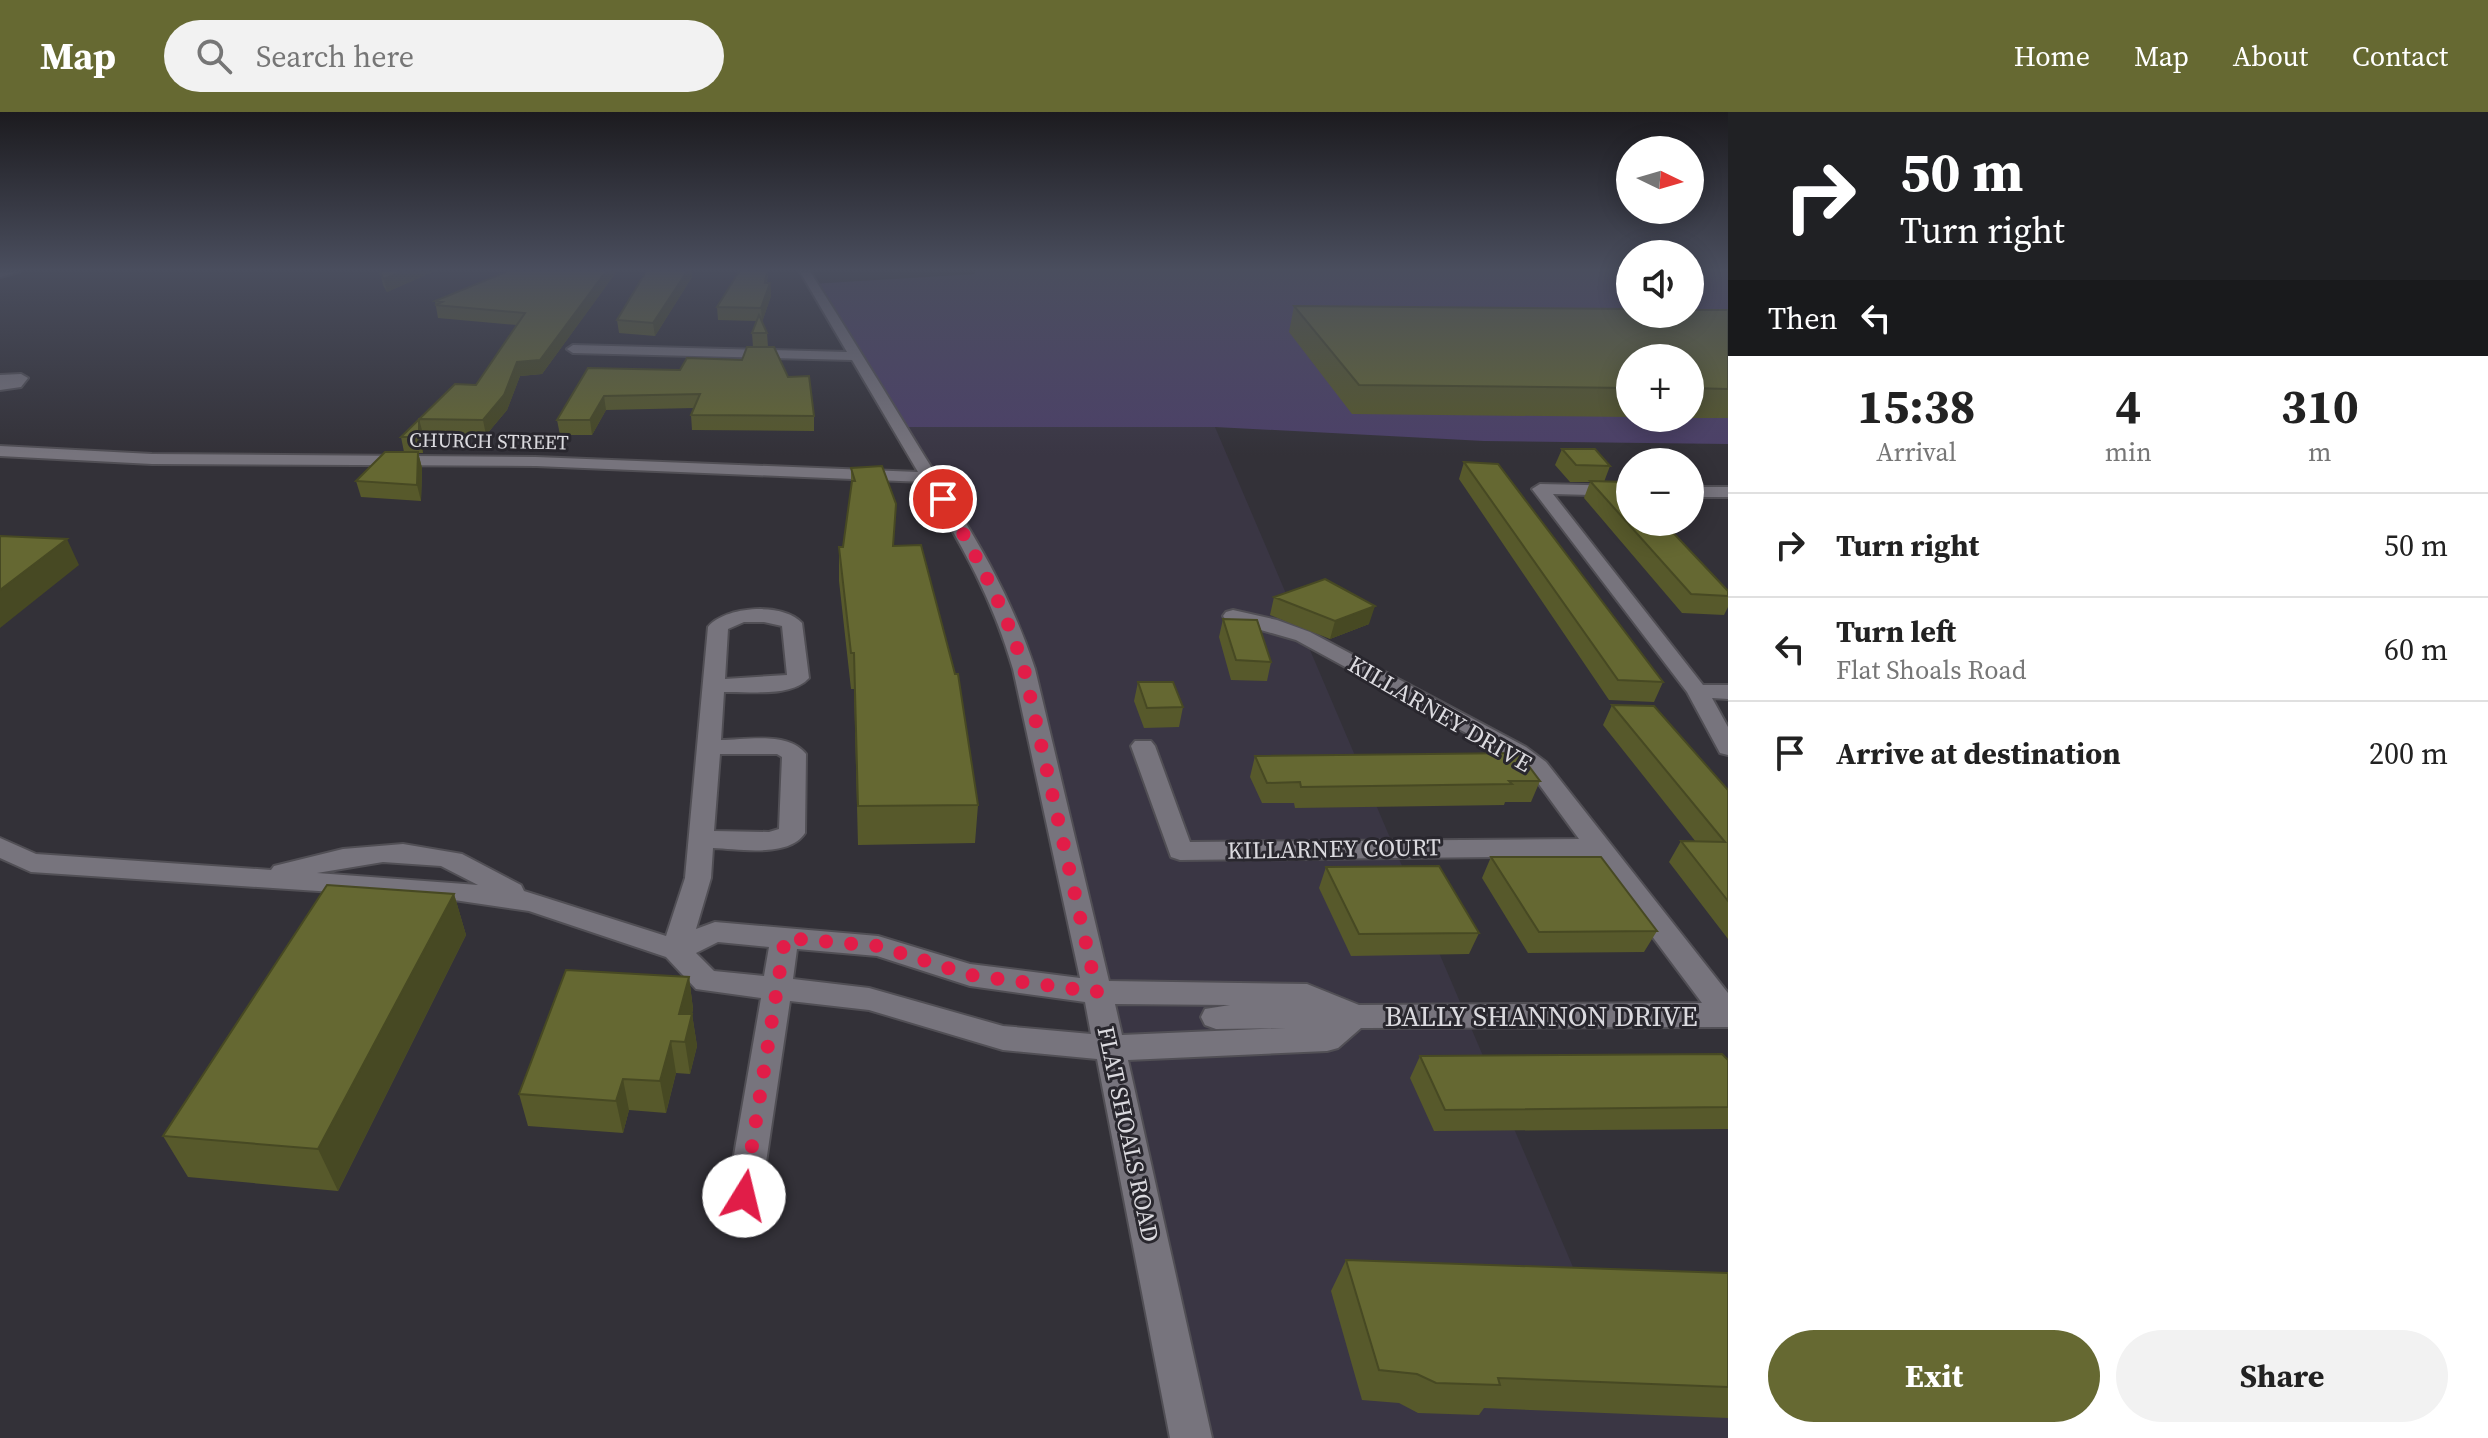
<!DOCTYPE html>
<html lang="en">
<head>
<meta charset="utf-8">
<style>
  :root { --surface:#fff; --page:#f2f2f2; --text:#222; --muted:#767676; --line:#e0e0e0; --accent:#666932 }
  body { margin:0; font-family:"Source Serif 4",serif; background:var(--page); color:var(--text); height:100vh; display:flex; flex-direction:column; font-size:30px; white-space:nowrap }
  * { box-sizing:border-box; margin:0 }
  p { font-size:26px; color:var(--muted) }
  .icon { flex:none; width:44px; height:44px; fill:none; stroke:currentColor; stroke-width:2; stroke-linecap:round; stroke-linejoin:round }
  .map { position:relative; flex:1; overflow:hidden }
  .side { display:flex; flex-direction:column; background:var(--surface); width:760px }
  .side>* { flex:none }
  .guide { background:#202124; color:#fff; overflow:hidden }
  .needle { width:52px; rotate:95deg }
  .fabs { position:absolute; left:1616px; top:24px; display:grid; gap:16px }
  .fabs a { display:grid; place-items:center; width:88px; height:88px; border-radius:50%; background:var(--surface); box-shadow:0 4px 20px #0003; font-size:40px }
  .pin { position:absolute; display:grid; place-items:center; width:68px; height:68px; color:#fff; margin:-34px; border:4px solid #fff; border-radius:50%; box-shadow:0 2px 8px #0007 }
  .me { position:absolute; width:88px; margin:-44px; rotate:9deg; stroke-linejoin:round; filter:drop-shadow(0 0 6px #0008) }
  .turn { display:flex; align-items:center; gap:28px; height:168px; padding:0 40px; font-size:36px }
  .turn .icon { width:104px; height:104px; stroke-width:2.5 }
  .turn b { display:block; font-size:56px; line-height:68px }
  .then { display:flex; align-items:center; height:76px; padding:0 40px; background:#0003; gap:16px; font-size:30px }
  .eta { display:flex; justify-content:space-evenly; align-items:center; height:136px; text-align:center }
  .eta b { font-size:48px; font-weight:700; line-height:56px }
  .cta { display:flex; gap:16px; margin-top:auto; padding:16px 40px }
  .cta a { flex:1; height:92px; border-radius:48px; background:var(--accent); color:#fff; font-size:32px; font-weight:700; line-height:92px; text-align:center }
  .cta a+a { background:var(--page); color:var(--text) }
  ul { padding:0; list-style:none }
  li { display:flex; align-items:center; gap:24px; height:104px; padding:0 40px; border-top:2px solid var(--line) }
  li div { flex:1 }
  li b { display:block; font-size:30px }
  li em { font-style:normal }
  header { display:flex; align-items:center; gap:48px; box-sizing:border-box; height:112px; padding:0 40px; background:var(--accent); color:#fff }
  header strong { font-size:38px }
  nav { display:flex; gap:44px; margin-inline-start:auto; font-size:28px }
  .search { width:560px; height:72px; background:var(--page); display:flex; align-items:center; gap:20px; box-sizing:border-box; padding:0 28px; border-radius:44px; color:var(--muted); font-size:30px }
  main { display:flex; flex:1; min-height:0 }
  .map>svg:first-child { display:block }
  .built { fill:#3a3644 }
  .green { fill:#4c4068; fill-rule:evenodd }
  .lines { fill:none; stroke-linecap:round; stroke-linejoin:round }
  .minor-casing { stroke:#514f55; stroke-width:4 }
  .minor { fill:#77747d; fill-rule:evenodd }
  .wall { fill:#57592b }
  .shaded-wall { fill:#474923 }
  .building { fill:#656832; stroke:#474923; stroke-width:2 }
  .route { stroke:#e11d48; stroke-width:14; stroke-dasharray:0 25.2 }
  .labels { text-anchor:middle; stroke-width:6; stroke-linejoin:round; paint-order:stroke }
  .far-street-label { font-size:20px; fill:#dbdadf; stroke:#29272e }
  .street-label { font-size:24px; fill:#dbdadf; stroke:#29272e }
  .near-street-label { font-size:28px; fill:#dbdadf; stroke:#29272e }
</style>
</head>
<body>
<header>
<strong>Map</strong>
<div class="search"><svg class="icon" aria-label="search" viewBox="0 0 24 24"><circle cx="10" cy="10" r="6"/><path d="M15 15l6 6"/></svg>Search here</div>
<nav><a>Home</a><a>Map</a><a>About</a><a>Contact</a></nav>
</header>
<main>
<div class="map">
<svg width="1728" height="1326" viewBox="0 0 1728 1326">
  <rect width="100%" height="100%" fill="#333138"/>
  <path class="built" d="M907,315H1215L1590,1195L1728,1215V1326H1202L1016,510Z"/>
  <path class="green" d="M975,158H1630V202H1690V158H1728V332L1484,329L1215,315H907L811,172L975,162ZM1630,246H1690V306H1630Z"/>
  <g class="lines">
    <g class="minor-casing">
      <path id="minor" d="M20,158L19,160L0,165V159Z
        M799,158H809C849,221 886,281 925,345C970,417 1008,475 1035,557L1109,869L1307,872L1359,893L1702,891L1592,744L1180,748L1171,745L1131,634L1135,629H1151L1155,634L1190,730L1579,727L1530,660L1510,645L1296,528L1226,508L1223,504L1226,500L1233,498L1277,508L1310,520L1526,635L1546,650L1728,881V915L1361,916L1338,936L1327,939L1128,948L1212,1326H1170L1097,947L1003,938L869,898L790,889L761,1084L756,1095L744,1100L732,1095L727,1084L761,886L696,877L666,845L529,799L454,788L31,760L0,746V726L36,742L271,758L274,754L343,737L403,732L462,742L521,773L524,779L666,824L685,766L708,515C725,494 784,490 802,511L809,566C791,586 748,579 724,580L721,628C746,628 788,619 806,642L805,721C789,746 739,737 713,736L711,766L696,817L715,810L878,824L970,852L1080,866L1013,557C992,485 962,434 924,370L536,354L152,352L0,344V334L152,342L536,345L918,360L852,248L573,241L567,237L573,233L847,240ZM744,510H764L782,514L787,563L725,567L728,517ZM720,642H777L782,645L779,717L769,720L714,719ZM383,750L441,754L478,773L317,761ZM718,830L769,835L764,864L714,859L696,841ZM797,837L877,844L970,874L1085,890L1091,922L1003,914L869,876L793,867ZM1115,892L1230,893L1205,897L1201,905L1205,913L1216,917L1286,916L1122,923Z
        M0,263L21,262L28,266L21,275L0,278Z
        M1540,372L1630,374V384L1553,382L1703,573H1728V587L1712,586L1728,615V643L1720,641L1687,580L1532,377Z
        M1690,375H1728V385H1690Z"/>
    </g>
    <use href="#minor" class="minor"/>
  </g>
  <path class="wall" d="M383,158H437L387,180L383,173L380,161Z
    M617,159L542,262L520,264L507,298L486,323L423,322V341H418L422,356L421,389L361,385L356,369L404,340L401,325L455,272L476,273L517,213L438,206L435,189Z
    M768,163L767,171H770L771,184L762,210L767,221L768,235H753L752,221L756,209L718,208L717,195Z
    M692,165L655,224L619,221L617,208Z
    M1294,194L1728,198V306H1690V246H1630V305L1352,302L1289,220Z
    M742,248L788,265L814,304V319L692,318L691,303L694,296L606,298L592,323H560L557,308L588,256L680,258Z
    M1562,337L1610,354L1604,370L1728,479V495L1724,503L1682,501L1584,386L1590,370H1570L1555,353Z
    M1464,350L1663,570L1654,590L1609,588L1459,367Z
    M851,356L894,433L978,693L975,731L858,733L854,577H851L839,469V435H843L851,381Z
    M1274,485L1369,512L1330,527L1270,503Z
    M1223,507L1271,550L1267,569L1231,568L1219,525Z
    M1138,570L1183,595L1179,615L1144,616L1134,589Z
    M1612,593L1728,678V827L1669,750L1681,729L1696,730L1603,613Z
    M1255,644L1540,669L1531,690H1505L1504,693L1295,696L1294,691H1262L1250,665Z
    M1491,745L1657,819L1644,840L1528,841L1482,766Z
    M1326,755L1479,821L1469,842L1351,844L1319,776Z
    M454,782L466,823L338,1079L188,1065L163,1024Z
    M689,865L693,897L692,902L697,934L690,962L676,961L666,1001L629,998L623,1021L528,1014L519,982Z
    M1420,944L1728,948V1017L1434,1019L1410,966Z
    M1346,1148L1728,1161V1306L1484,1296L1479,1303L1418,1301L1399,1291L1362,1288L1331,1179Z"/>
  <path class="shaded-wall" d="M406,158H437L387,180L384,167Z
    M607,158H616L617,159L542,262L520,264L507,298L486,323L483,308L517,250Z
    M688,158H692V165L655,224L653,211Z
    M770,171L771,184L762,210L761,196Z
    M604,284L606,298L592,323L590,308Z
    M419,307L423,322V341L419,325Z
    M418,340L422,356L421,389L417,373Z
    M67,427L79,453L0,516V478Z
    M1375,494L1369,512L1330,527L1335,509Z
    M454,782L466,823L338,1079L318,1037Z
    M689,865L693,897L685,930L679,902Z
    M692,902L697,934L690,962L685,930Z
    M671,929L676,961L666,1001L660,969Z
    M623,967L629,998L623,1021L616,989Z"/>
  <path class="building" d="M383,158H406L384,167L380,161Z
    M511,158H607L540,248L517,250L504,283L483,308L419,307V325H401L455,272L476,273L525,201L435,193L442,190L435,189Z
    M647,158H688L653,211L617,208Z
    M740,158H767L765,171H770L761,196L717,195Z
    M1294,194L1630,197V202H1690V198H1728V277L1690,276V246H1630V276L1359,273Z
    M759,203L767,221H752Z
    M747,235H774L788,265L809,264L814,304L691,303L700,282L604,284L590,308H557L588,256L680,258L687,246L742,248Z
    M1562,337H1595L1610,354L1576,353Z
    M385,340H418L417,373L356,369Z
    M1464,350L1498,352L1663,570L1618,568Z
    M882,354L896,392L893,434L921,433L955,562H958L978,693L858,694L854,541H851L839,435H843L852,369H855L851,356Z
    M1590,369L1626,370L1630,375V410H1663L1728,479V484L1691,482Z
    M0,424L67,427L0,478Z
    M1325,467L1375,494L1335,509L1274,485Z
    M1223,507L1257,508L1271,550L1236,548Z
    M1138,570H1173L1183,595L1147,596Z
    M1612,593L1654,594L1728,678V789L1681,729L1725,730Z
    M1519,641L1540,669H1509L1512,672L1301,675L1300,670L1267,671L1255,644Z
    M1491,745H1601L1657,819L1539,820Z
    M1439,754L1479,821L1359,822L1326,755Z
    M327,773L454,782L318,1037L163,1024Z
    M566,858L689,865L679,902H692L685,930L671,929L660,969L623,967L616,989L519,982Z
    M1722,942L1728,948V995L1445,998L1420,944Z
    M1346,1148L1728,1161V1275L1498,1266L1500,1273L1436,1271L1417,1262L1379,1258Z"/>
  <linearGradient id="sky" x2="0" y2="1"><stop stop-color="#1c1b1f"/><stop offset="0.46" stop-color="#4a4e5e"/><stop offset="1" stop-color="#4a4e5e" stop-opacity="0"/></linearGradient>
  <rect width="1728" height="343" fill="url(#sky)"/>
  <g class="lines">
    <path class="route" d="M744,1084L785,826L878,834L970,863L1097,880L1024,557C1005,495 976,443 943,387"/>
  </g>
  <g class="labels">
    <g class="far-street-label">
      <text transform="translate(489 329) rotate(1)" y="7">CHURCH STREET</text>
    </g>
    <g class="street-label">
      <text transform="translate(1440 602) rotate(30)" y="8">KILLARNEY DRIVE</text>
      <text transform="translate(1334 737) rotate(-1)" y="8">KILLARNEY COURT</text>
      <text transform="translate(1128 1022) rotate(78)" y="8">FLAT SHOALS ROAD</text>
    </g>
    <g class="near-street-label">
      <text x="1541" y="914">BALLY SHANNON DRIVE</text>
    </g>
  </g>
</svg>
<div class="fabs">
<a><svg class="needle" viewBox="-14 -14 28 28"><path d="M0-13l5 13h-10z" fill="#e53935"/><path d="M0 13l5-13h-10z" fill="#767676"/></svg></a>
<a><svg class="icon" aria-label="sound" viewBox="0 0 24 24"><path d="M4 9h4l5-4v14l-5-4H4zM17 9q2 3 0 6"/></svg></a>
<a>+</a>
<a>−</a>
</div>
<div class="pin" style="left:943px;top:387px;background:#d93025"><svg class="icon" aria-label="arrive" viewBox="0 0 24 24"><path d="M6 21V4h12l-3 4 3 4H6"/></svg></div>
<svg class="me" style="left:744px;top:1084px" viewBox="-20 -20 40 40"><circle r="19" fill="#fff"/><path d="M0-13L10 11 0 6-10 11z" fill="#e11d48"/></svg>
</div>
<section class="side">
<div class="guide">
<div class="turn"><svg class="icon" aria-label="right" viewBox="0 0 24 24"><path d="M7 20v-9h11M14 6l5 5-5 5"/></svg><div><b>50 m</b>Turn right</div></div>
<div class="then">Then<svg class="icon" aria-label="left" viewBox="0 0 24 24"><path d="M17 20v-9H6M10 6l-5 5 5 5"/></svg></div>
</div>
<div class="eta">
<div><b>15:38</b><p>Arrival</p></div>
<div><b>4</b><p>min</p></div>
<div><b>310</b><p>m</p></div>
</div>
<ul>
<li><svg class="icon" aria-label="right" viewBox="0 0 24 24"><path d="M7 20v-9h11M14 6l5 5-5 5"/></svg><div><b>Turn right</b></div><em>50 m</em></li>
<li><svg class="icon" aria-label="left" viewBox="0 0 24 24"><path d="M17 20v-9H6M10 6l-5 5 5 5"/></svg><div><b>Turn left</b><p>Flat Shoals Road</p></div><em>60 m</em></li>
<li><svg class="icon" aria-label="arrive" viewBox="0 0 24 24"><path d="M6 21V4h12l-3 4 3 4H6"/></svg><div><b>Arrive at destination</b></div><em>200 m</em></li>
</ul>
<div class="cta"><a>Exit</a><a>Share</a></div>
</section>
</main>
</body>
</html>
